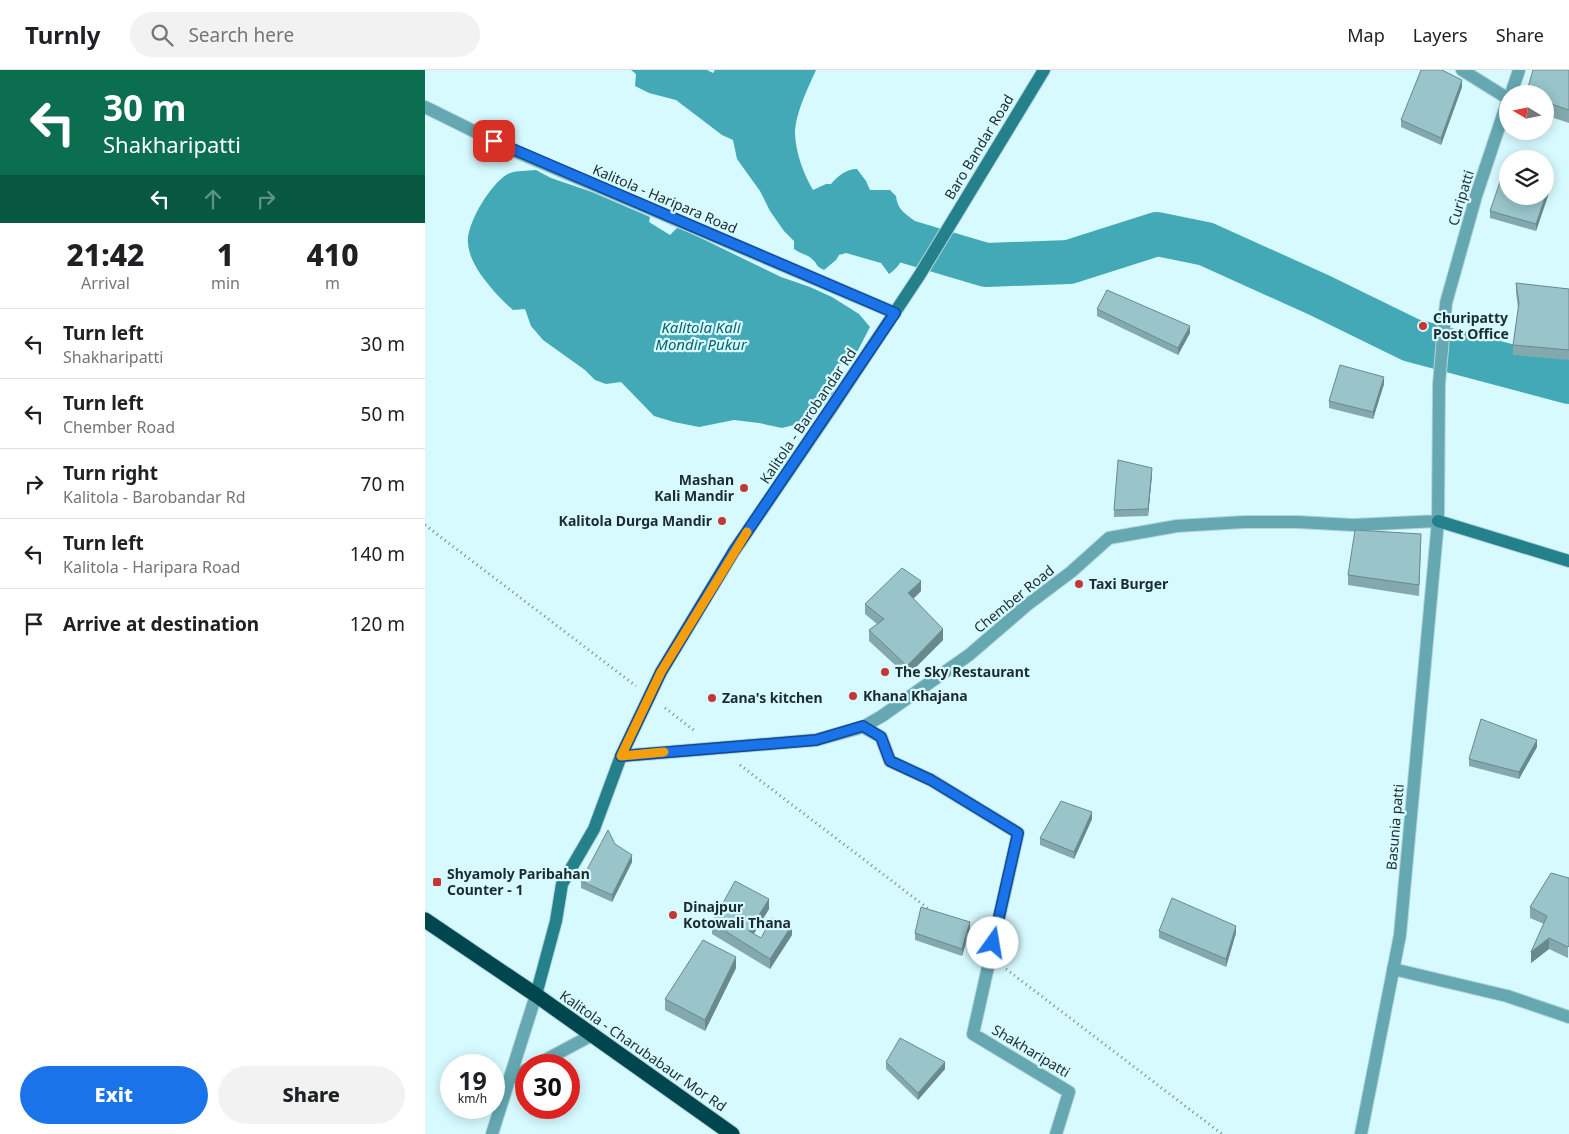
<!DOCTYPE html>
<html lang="en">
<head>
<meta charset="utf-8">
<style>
  :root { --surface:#fff; --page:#f2f2f2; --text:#202124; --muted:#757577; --line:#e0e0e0; --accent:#1a73e8 }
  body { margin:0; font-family:"Noto Sans",sans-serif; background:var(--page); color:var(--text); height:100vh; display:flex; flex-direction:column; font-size:19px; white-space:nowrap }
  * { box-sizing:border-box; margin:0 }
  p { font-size:16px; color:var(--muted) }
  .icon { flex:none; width:28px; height:28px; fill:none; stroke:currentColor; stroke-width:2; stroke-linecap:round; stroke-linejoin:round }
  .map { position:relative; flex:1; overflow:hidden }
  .panel { display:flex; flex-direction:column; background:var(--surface); width:425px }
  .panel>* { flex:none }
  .guide { background:#0b6e4f; color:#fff; overflow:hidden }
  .needle { width:32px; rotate:280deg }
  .tools { position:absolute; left:1074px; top:15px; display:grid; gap:10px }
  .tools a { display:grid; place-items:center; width:55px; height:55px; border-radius:50%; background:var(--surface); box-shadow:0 2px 12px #0003; font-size:25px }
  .speed { position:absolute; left:15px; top:984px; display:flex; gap:10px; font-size:25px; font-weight:700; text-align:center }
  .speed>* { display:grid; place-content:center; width:65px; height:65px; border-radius:50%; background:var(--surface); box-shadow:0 2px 12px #0003; line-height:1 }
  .speed small { font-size:12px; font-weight:400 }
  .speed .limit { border:8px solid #d22; background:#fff; color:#111 }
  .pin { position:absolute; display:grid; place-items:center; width:42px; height:42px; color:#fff; margin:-21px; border-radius:10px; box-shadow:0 2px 8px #0006 }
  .me { position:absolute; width:55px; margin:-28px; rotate:13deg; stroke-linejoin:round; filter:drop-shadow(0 0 4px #0008) }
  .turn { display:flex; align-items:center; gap:18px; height:105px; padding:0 20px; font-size:22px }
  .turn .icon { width:65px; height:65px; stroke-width:2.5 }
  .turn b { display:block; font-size:35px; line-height:42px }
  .lanes { display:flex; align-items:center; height:48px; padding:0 20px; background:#0003; justify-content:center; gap:25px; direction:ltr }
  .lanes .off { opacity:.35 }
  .eta { display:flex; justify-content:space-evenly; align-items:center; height:85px; text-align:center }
  .eta b { font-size:30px; font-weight:800; line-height:35px }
  .action { display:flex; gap:10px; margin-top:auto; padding:10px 20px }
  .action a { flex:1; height:58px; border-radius:30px; background:var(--accent); color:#fff; font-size:20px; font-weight:800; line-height:58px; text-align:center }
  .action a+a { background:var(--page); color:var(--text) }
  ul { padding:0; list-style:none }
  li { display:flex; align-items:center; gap:15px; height:70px; padding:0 20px; border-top:1px solid var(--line) }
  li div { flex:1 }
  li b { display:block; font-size:19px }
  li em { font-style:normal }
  header { display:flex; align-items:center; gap:30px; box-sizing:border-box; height:70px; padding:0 25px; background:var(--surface); border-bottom:1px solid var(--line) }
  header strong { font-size:24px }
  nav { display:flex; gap:28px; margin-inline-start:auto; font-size:18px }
  .search { width:350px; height:45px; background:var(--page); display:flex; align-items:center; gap:12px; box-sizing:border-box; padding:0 18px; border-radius:28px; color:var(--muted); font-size:19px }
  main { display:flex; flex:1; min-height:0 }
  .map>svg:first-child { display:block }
  .water { fill:#43a9b6 }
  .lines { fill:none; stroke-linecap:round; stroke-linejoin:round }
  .river { stroke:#43a9b6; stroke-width:44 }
  .street-casing { stroke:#b4d5da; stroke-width:14 }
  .secondary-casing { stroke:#b4d5da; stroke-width:14 }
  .highway-casing { stroke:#b4d5da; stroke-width:17 }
  .path { stroke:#70898d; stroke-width:3; stroke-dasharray:1 4; stroke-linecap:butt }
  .street { stroke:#65a8b2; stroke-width:12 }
  .secondary { stroke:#24808b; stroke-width:12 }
  .highway { stroke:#00464e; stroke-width:15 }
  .wall { fill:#83a9ae }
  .shaded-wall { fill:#6a898d }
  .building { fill:#98c4ca; stroke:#6a898d }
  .route-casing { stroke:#114b97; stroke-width:12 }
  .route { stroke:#1a73e8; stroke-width:9 }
  .slow { stroke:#f59e0b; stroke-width:9 }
  .poi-dot { fill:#c53730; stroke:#d6faff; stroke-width:2 }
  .labels { text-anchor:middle; stroke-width:4.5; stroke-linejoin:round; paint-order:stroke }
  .street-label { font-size:14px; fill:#1b2c2f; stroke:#d6faff }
  .poi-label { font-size:14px; font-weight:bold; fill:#1b2c2f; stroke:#d6faff; text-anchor:start }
  .water-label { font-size:15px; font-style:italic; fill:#08616b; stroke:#d6faff }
</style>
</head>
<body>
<header>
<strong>Turnly</strong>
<div class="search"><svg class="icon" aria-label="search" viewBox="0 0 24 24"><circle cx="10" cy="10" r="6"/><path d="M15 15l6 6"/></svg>Search here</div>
<nav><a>Map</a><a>Layers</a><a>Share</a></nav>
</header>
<main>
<section class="panel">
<div class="guide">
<div class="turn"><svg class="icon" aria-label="left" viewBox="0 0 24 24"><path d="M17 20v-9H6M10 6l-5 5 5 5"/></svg><div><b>30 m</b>Shakharipatti</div></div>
<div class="lanes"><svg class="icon" aria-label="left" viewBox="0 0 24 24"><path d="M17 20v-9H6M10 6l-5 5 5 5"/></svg><svg class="icon off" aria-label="ahead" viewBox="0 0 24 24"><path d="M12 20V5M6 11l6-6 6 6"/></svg><svg class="icon off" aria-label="right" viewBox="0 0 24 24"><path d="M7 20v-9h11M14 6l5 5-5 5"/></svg></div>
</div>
<div class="eta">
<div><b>21:42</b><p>Arrival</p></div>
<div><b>1</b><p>min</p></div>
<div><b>410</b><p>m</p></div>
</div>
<ul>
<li><svg class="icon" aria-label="left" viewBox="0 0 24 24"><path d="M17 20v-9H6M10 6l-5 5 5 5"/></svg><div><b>Turn left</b><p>Shakharipatti</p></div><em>30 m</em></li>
<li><svg class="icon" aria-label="left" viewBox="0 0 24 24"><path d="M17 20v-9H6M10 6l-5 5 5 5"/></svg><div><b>Turn left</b><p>Chember Road</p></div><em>50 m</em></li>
<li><svg class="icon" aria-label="right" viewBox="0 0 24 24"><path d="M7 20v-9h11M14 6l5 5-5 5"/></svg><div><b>Turn right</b><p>Kalitola - Barobandar Rd</p></div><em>70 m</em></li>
<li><svg class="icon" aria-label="left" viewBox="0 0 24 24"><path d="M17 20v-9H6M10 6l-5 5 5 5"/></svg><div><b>Turn left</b><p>Kalitola - Haripara Road</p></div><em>140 m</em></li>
<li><svg class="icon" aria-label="arrive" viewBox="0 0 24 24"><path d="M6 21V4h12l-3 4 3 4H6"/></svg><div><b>Arrive at destination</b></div><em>120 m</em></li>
</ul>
<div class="action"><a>Exit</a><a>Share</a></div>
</section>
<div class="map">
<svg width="1144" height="1064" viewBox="0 0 1144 1064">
  <rect width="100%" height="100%" fill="#d6faff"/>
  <path class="water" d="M206,0H282L288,3L290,0H391C383,18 370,44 370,64C371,83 378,103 388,120L401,114H406C413,106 421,99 432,99L441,111L445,120H465L471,126C473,146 489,145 498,161L494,170L486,179L478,172C479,187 477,195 464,204L456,193L421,183L414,185L411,190L399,200C390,196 393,194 387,189C382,184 375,184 369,179V171L359,161L345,141L335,121L312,89L308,70L297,65L251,30L224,23L210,16L211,4Z
    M111,100L126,108L167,122L225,147L224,152L245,165L253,157L356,207L385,217L407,227L434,244L445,257L432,282L416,293L408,323L385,351L357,358L334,353L309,350L274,357L249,352L229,346L196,312L181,314L170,310L160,300L118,270L106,256L100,239L88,240C75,229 56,208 49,193C45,186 42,174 43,167C46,147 65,116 81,105C88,100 103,101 111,100Z"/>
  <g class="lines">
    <path class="river" d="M433,157L561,195L644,192L732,164L781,174L894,225L986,270L1144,312"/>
    <g class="street-casing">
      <path id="street" d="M1037,0L1082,28
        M1086,24L1094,0
        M0,37L87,80L470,243
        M438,657L456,667L465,691L506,710L593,763L548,964L644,1022L631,1064
        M196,686L391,670L438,657L457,646L544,585L602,535L646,502L684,468L752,456L819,452H873L928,455L1013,451
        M968,899L1082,926L1144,947
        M111,995L167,965
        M84,1010L101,1000
        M67,1064L111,925
        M936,1064L975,865L1013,451L1014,314L1021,233L1051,126L1082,33"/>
    </g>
    <g class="secondary-casing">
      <path id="secondary" d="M1013,451L1144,491
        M111,925L131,851L137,814L169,759L196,686L236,602L309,481L407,337L494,206L619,0"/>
    </g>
    <g class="highway-casing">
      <path id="highway" d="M0,850L111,925L307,1064"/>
    </g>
    <path class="path" d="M0,455L211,616
      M240,638L270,661
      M315,695L505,840
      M539,867L550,875
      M581,899L797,1064"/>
    <use href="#street" class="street"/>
    <use href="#secondary" class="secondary"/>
    <use href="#highway" class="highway"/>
  </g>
  <path class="wall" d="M1144,0V53L1120,45V24Z
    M1037,17L1016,75L976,57V50Z
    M1125,120L1111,161L1065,148V141Z
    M1091,213L1144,219V290L1088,285V275L1093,238L1091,223Z
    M672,239L765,263L753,285L672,246Z
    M959,314L948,349L904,338V331Z
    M727,405L723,446L689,447V440Z
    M996,474L994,526L923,515V505Z
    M496,521L488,529L518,570L482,606L444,571V560L452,554L440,544V534Z
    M1112,677L1094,709L1044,696V689Z
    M667,749L649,789L615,775V768Z
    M190,774L207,792L187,832L156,818V811Z
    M1144,808L1143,888L1124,879L1106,893L1119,854L1105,848V837Z
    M344,839L329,864L336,868L367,865L345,899L287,864V853Z
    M545,859L537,886L490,870V863Z
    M734,861L811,863L801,897L734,868Z
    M311,898L280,961L240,940V929Z
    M461,992L520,999L493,1030L461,999Z"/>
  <path class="shaded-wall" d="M1037,10V17L1016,75V68Z
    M1125,113V120L1111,161V154Z
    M765,256V263L753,285V278Z
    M959,307V314L948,349V342Z
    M727,398V405L723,446V439Z
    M496,511V521L483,534V523Z
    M518,559V570L482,606V596Z
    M1112,670V677L1094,709V702Z
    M667,742V749L649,789V782Z
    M207,785V792L187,832V825Z
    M344,829V839L324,871V861Z
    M545,852V859L537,886V879Z
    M367,855V865L345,899V889Z
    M811,856V863L801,897V889Z
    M1124,868V879L1106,893V882Z
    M311,887V898L280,961V950Z
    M520,992V999L493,1030V1023Z"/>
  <path class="building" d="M996,0H1017L1037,10L1016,68L976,50Z
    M1108,0H1144V40L1120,32V24H1101Z
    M1079,100L1082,101V126H1120V111L1125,113L1111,154L1065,141Z
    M1091,213L1144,219V280L1088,275L1094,233Z
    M682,220L765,256L753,278L672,239Z
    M915,295L959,307L948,342L904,331Z
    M693,390L727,398L723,439L689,440Z
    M930,460L996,464L994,515L923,505Z
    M477,498L496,511L483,523L518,559L482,596L444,560L459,549L440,534Z
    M1056,649L1112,670L1094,702L1044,689Z
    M636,731L667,742L649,782L615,768Z
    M183,760L190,774L207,785L187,825L156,811Z
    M1126,803L1144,808V876L1143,877L1124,868L1106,882L1122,846L1105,837Z
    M310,811L344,829L324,861L336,868L347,848L367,855L345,889L287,853Z
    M747,828L811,856L801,889L734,861Z
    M496,837L545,852L537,879L490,863Z
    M278,870L311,887L280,950L240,929Z
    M475,968L520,992L493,1023L461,992Z"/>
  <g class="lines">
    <g class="route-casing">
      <path id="route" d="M69,71L470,243L309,481L236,602L196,686L391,670L438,656L456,667L465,691L506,710L593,763L568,873"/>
    </g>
    <use href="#route" class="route"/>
    <path class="slow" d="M239,682L196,686L236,602L322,462"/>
  </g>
  <g class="poi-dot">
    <circle cx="998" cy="256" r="5"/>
    <circle cx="319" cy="418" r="5"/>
    <circle cx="297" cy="451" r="5"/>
    <circle cx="654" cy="514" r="5"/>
    <circle cx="460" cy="602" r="5"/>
    <circle cx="428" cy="626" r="5"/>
    <circle cx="287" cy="628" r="5"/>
    <rect x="7" y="807" width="10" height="10" rx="2.5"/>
    <circle cx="248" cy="845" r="5"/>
  </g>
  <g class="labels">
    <g class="street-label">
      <text transform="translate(554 77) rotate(-59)" y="5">Baro Bandar Road</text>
      <text transform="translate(1036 128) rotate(-73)" y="5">Curipatti</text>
      <text transform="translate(240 129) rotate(23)" y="5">Kalitola - Haripara Road</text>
      <text transform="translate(383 346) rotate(-56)" y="5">Kalitola - Barobandar Rd</text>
      <text transform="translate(589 529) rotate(-39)" y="5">Chember Road</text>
      <text transform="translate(970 757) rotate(-85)" y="5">Basunia patti</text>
      <text transform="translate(218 981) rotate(35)" y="5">Kalitola - Charubabaur Mor Rd</text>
      <text transform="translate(606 981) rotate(31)" y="5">Shakharipatti</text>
    </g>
    <g class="poi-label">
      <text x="1008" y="253">Churipatty<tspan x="1008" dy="16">Post Office</tspan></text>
      <text x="309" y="415" text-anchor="end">Mashan<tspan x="309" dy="16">Kali Mandir</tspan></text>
      <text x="287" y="456" text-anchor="end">Kalitola Durga Mandir</text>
      <text x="664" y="519">Taxi Burger</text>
      <text x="470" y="607">The Sky Restaurant</text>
      <text x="438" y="631">Khana Khajana</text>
      <text x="297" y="633">Zana's kitchen</text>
      <text x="22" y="809">Shyamoly Paribahan<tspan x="22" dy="16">Counter - 1</tspan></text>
      <text x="258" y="842">Dinajpur<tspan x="258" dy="16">Kotowali Thana</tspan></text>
    </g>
    <g class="water-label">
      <text x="276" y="263">Kalitola Kali<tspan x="276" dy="17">Mondir Pukur</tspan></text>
    </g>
  </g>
</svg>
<div class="tools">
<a><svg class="needle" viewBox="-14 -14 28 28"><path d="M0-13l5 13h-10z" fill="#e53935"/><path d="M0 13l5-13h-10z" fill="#757577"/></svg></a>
<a><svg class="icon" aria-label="layers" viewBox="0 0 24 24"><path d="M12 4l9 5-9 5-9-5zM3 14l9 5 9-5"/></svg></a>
</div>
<div class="speed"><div>19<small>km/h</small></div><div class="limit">30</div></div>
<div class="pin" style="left:69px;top:71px;background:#d93025"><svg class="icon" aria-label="arrive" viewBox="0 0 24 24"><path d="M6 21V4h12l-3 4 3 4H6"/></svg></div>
<svg class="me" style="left:568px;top:873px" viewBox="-20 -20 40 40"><circle r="19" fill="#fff"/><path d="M0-13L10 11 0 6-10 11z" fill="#1a73e8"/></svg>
</div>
</main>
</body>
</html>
